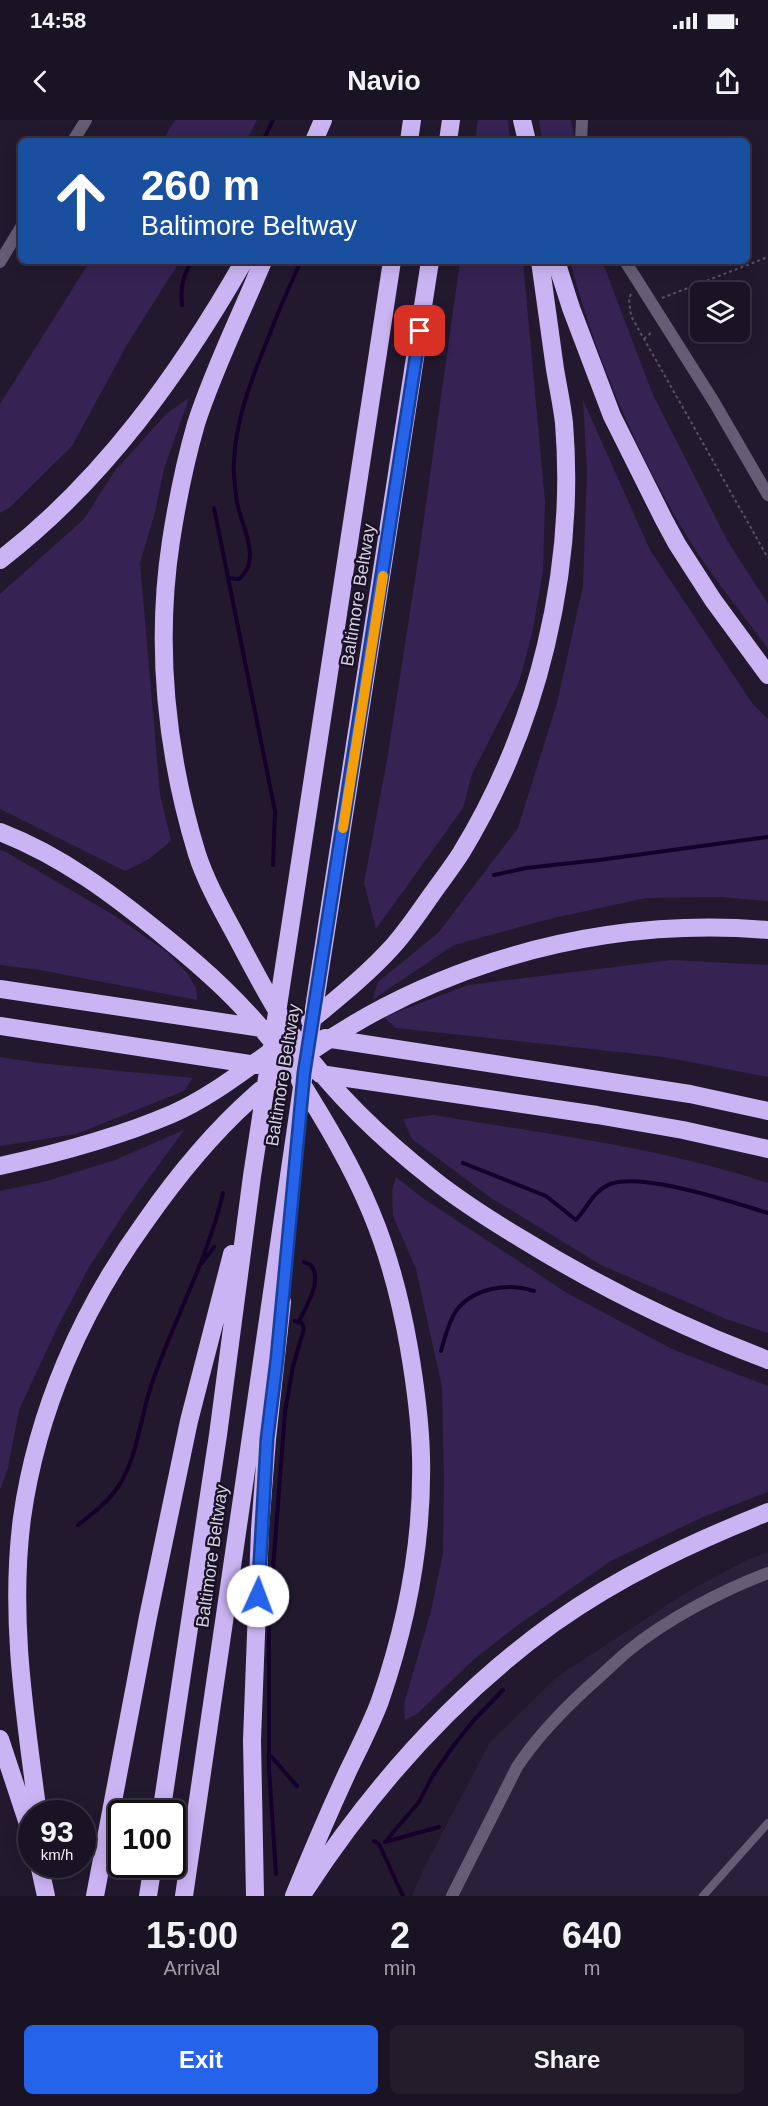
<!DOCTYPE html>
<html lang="en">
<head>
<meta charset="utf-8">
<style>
  :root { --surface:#1a1323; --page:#231c2b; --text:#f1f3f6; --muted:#9f9ea6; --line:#383241; --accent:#2563eb }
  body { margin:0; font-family:Helvetica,sans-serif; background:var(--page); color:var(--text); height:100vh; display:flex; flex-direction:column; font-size:22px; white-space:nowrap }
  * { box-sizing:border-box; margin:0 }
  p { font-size:20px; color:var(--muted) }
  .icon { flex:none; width:33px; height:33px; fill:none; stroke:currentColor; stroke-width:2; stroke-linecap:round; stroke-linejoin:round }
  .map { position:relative; height:1776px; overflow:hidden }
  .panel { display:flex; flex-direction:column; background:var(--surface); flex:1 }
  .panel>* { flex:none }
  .guide { position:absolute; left:18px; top:18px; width:732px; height:126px; border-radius:9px; box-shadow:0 3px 15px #0003,0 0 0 2px var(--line); background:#1a4fa0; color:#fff; overflow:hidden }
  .fabs { position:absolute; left:690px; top:162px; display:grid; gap:12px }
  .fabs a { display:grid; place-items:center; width:60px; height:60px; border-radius:9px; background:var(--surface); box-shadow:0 3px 15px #0003,0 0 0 2px var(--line); font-size:30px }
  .speed { position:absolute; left:18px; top:1680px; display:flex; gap:12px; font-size:30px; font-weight:700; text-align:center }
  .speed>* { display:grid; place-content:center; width:78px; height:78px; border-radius:50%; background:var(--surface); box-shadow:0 3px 15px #0003,0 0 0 2px var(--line); line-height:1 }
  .speed small { font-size:15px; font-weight:400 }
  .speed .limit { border:3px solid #111; border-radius:9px; background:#fff; color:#111 }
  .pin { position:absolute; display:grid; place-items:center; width:51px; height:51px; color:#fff; margin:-26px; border-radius:12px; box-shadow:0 3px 9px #0006 }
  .me { position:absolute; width:66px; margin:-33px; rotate:2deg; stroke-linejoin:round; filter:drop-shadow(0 0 4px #0008) }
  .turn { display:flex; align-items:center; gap:21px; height:126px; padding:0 24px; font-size:27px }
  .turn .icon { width:78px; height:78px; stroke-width:2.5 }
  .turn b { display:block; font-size:42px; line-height:51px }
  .eta { display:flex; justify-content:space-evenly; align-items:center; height:102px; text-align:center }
  .eta b { font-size:36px; font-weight:700; line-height:42px }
  .button { display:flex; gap:12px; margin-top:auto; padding:12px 24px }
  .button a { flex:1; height:69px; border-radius:9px; background:var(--accent); color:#fff; font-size:24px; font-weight:700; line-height:69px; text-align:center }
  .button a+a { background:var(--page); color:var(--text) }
  .status { display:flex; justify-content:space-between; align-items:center; height:42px; padding:0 30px; background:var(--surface); direction:ltr }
  .status svg { height:16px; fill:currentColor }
  header { display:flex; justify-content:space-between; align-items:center; height:78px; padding:0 24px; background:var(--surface); font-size:27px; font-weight:700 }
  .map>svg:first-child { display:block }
  .built { fill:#2b203c }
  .green { fill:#362253 }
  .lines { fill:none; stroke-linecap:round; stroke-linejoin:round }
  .stream { stroke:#15002c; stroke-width:4 }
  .path { stroke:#595266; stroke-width:2; stroke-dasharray:3 3; stroke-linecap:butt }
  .service { stroke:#655d76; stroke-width:8 }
  .minor { stroke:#655d76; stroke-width:12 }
  .motorway { stroke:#cbb4f3; stroke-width:18 }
  .route-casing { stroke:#184099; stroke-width:15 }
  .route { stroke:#2563eb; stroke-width:10 }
  .slow { stroke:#f59e0b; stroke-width:10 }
  .labels { text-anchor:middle; stroke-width:4.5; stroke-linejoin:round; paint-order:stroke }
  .street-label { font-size:18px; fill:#d5d0df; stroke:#181025 }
</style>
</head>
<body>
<div class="status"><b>14:58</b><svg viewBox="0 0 49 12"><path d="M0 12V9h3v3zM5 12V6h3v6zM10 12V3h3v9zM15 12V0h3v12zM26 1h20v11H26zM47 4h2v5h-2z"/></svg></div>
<header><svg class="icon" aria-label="back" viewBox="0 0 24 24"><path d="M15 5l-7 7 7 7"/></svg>Navio<svg class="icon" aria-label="share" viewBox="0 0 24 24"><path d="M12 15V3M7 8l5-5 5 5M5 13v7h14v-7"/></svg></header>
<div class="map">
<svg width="768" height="1776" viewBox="0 0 768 1776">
  <rect width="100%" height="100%" fill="#22192f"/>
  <path class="built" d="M768,1432V1776H412L423,1750L490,1622L557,1557L687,1472L747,1440Z"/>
  <path class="green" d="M175,0H257L246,21H162Z
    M478,0H508L510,21H475Z
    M539,0H571L575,21H542Z
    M90,141H180L128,223L72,326L9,388L0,393V284Z
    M460,141H523L545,382L543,451L532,514L519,562L472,654L463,688L376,809L364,763L387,640L419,434Z
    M570,141H602L653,275L727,420L768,484V529C742,493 712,457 688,418C637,334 595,236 570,141Z
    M189,278L164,349L155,392L140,443L160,674L171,721L149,739L125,751L0,689V474L84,399L114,352L167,293Z
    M583,280L650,430L752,583L768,599V781L722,777L646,778L549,799L454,825L372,880L378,862L439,812L518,708L557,583L583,466L587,350Z
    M0,730L6,732L115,796L167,832L187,853L196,868L197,880L40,850L0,845Z
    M671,840L768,845V957L664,937L396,908L384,897L468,865Z
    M0,937L39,943L193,958L184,971L76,1014L0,1026Z
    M433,995C545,1014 660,1027 768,1063V1213L726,1199L601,1145L491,1078L412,1019L403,999Z
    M184,1010L128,1087L88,1149L58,1206L19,1290L8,1348L0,1370V1071L47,1061L115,1040Z
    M396,1057L421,1077L567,1173L672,1229L768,1266V1372L705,1396L611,1441L515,1507L472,1541L417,1594L405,1600L404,1584L431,1491L443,1433L444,1359L442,1267L416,1149L393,1096L392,1070Z"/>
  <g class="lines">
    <path class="stream" d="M263,21L273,0
      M182,185C180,167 183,156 192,141
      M214,388L275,691L273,745
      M228,458L239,459C263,440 241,406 237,382C235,369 233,354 234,341C236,300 250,263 265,226C276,197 288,169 301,141
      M494,755L526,748L599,740L768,717
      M463,1043L546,1076L576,1100C586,1089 593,1073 606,1066C635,1049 735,1083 768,1093
      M202,1143L214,1127
      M299,1202C306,1185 323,1162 311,1145L304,1142
      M441,1231C445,1217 448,1203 456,1191C473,1168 508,1162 534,1171
      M78,1405C92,1394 107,1383 118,1367C138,1337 140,1297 152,1263C174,1199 208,1139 223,1073
      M270,1635L297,1666
      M374,1721L379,1724L403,1776
      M385,1722L419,1682L433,1655L454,1625L474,1600L503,1570
      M385,1722L439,1707
      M276,1754L269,1648V1501L285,1292L293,1246L304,1209L302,1203L295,1201"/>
    <path class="path" d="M631,174L629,179L631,196L768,438
      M662,178L768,137
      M644,219L653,211"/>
    <path class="service" d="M703,1776L768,1703"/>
    <path class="minor" d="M73,21L86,0
      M581,21L582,0
      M625,141L714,282L768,375
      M0,142L21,107
      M452,1776L517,1647C536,1618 561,1592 587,1568C601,1556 614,1543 628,1531C667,1499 721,1471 768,1453"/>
    <path class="motorway" d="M522,0L527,21
      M314,21L323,0
      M409,21L412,0
      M448,21L451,0
      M263,141C241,195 214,248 196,304C185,342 177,382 171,421C155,525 166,633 197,734C206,762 222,790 236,816C256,854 276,892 300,926C336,975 387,1023 434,1060C462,1082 492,1101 522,1119C600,1167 683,1208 768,1240
      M556,141L571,188L612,296L664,400L677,424L713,480L768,555
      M0,440C103,361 180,253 244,141
      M0,712C62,736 115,776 165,817C208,852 241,882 276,926
      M0,869L268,909
      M310,901C339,877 369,853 394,825C408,809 420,791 432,774C442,760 452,747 461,733C538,607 576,450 564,303C562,285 558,267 555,249C550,213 545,177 540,141
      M0,906L257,945
      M325,918L690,974L768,991
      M320,954L597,995L683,1010L768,1029
      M0,1046C59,1033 116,1018 172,994C209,978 243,951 277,927
      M0,1619L32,1716
      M38,1694C25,1595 9,1498 22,1398C37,1291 82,1189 145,1102C177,1056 213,1012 255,975C396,853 583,795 768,810
      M161,1694L218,1315L252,1056L392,141
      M39,1744L46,1776
      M304,1772C371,1669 454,1575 554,1503C620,1456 693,1422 768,1392
      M95,1776L148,1497L189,1301L232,1134
      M148,1776L153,1744
      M184,1776L304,953L430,141
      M255,1776L252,1620L260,1409L267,1319L282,1182
      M294,1776C311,1734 329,1692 348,1651C359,1628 371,1605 380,1581C407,1503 423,1418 421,1336C420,1300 415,1263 409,1228C401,1182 389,1135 371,1092C352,1046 326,1003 300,961"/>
  </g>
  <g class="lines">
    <g class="route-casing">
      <path id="route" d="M258,1476L267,1319L277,1238L304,953L420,211"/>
    </g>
    <use href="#route" class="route"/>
    <path class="slow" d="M343,708L383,456"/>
  </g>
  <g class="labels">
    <g class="street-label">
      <text transform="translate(358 475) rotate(-81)" y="6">Baltimore Beltway</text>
      <text transform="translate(283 955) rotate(-81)" y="6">Baltimore Beltway</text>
      <text transform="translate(212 1436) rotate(-82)" y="6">Baltimore Beltway</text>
    </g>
  </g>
</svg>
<div class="fabs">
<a><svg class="icon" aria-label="layers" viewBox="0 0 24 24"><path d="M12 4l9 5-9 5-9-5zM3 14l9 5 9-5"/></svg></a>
</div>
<div class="speed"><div>93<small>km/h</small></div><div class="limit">100</div></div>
<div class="pin" style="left:420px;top:211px;background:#d93025"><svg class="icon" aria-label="arrive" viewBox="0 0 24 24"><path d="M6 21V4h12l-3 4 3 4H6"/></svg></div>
<svg class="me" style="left:258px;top:1476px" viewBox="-20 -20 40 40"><circle r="19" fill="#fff"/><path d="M0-13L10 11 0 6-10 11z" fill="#2563eb"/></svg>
<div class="guide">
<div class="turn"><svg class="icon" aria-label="ahead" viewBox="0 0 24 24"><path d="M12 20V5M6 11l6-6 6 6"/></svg><div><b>260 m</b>Baltimore Beltway</div></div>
</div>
</div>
<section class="panel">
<div class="eta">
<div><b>15:00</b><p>Arrival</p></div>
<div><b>2</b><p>min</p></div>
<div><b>640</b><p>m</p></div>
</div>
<div class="button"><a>Exit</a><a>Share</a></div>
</section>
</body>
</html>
